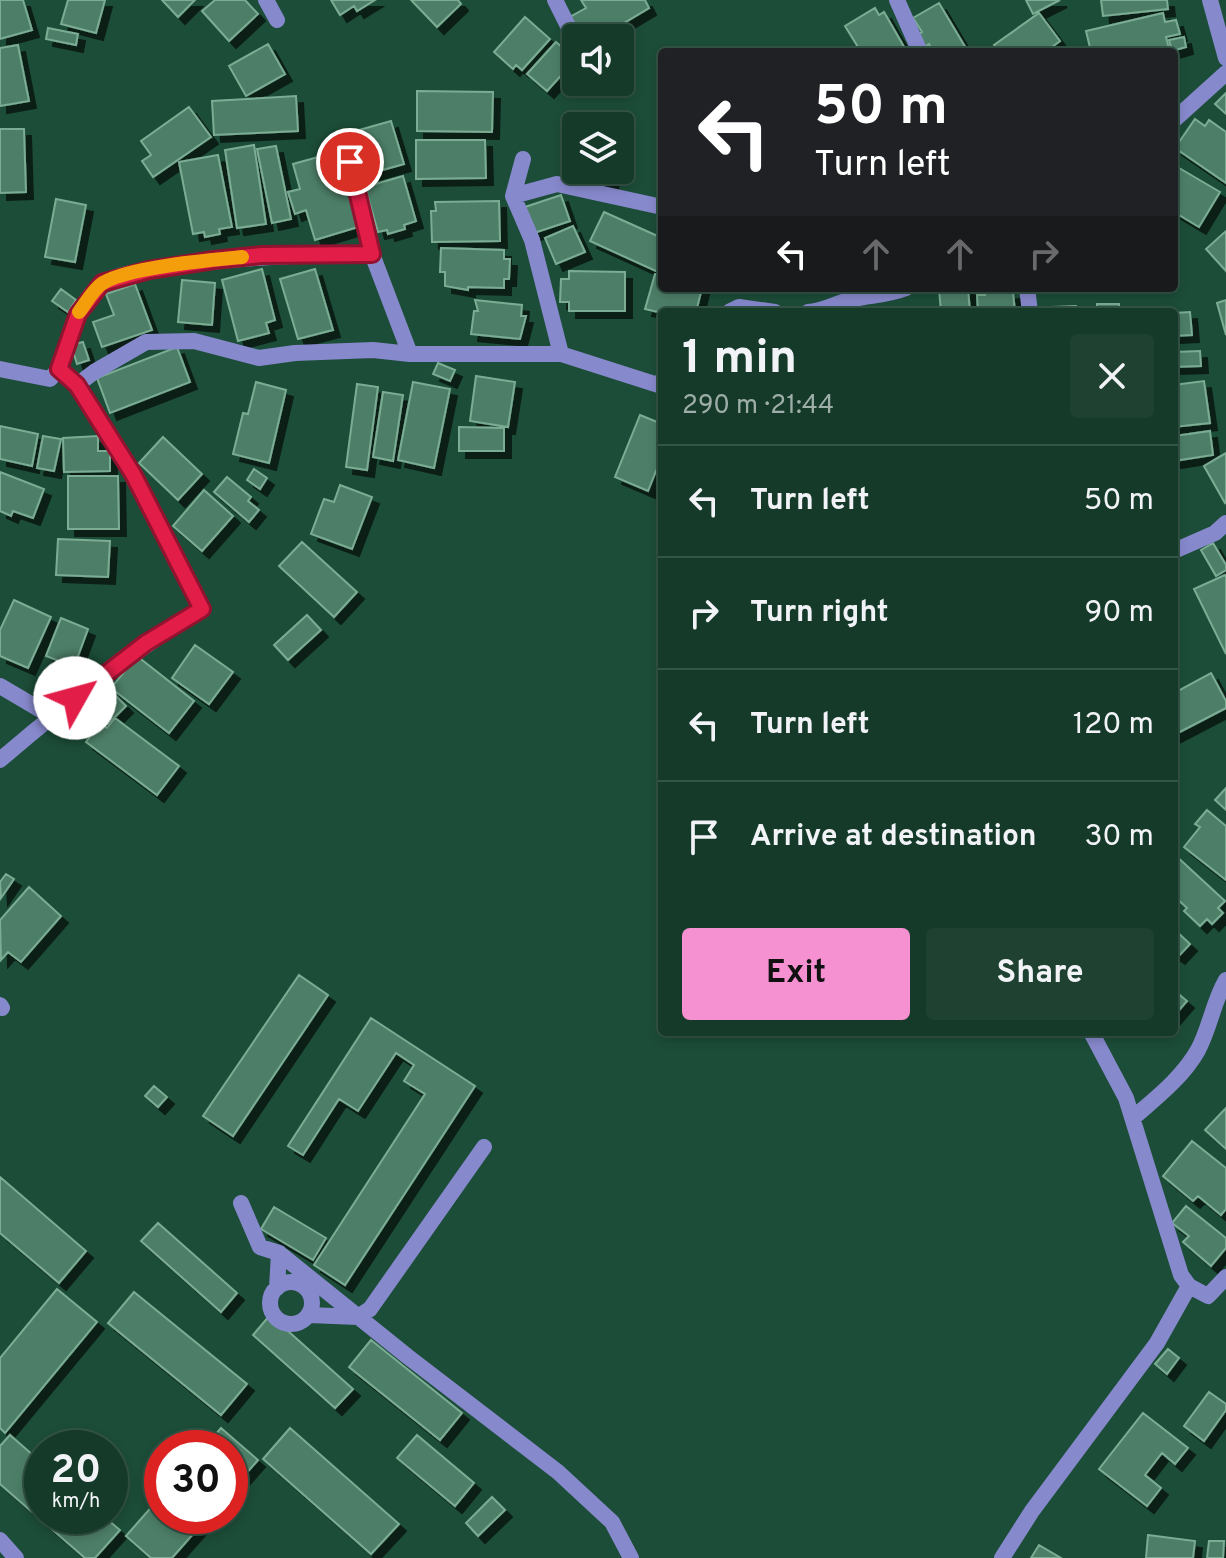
<!DOCTYPE html>
<html lang="en">
<head>
<meta charset="utf-8">
<style>
  :root { --surface:#153a2a; --page:#1e4132; --text:#f1f3f6; --muted:#9dada8; --line:#345447; --accent:#f590d1 }
  body { margin:0; font-family:Overpass,sans-serif; background:var(--page); color:var(--text); height:100vh; display:flex; flex-direction:column; font-size:30px; white-space:nowrap }
  * { box-sizing:border-box; margin:0 }
  p { font-size:26px; color:var(--muted) }
  .icon { flex:none; width:44px; height:44px; fill:none; stroke:currentColor; stroke-width:2; stroke-linecap:round; stroke-linejoin:round }
  .map { position:relative; flex:1; overflow:hidden }
  .side { position:absolute; left:658px; top:308px; width:520px; height:728px; display:flex; flex-direction:column; background:var(--surface); border-radius:8px; box-shadow:0 4px 12px #0003,0 0 0 2px var(--line) }
  .side>* { flex:none }
  .guide { position:absolute; left:658px; top:48px; width:520px; height:244px; border-radius:8px; box-shadow:0 4px 12px #0003,0 0 0 2px var(--line); background:#202124; color:#fff; overflow:hidden }
  .buttons { position:absolute; left:562px; top:24px; display:grid; gap:16px }
  .buttons a { display:grid; place-items:center; width:72px; height:72px; border-radius:8px; background:var(--surface); box-shadow:0 4px 12px #0003,0 0 0 2px var(--line); font-size:40px }
  .speed { position:absolute; left:24px; top:1430px; display:flex; gap:16px; font-size:40px; font-weight:700; text-align:center }
  .speed>* { display:grid; place-content:center; width:104px; height:104px; border-radius:50%; background:var(--surface); box-shadow:0 4px 12px #0003,0 0 0 2px var(--line); line-height:1 }
  .speed small { font-size:20px; font-weight:400 }
  .speed .limit { border:12px solid #d22; background:#fff; color:#111 }
  .pin { position:absolute; display:grid; place-items:center; width:68px; height:68px; color:#fff; margin:-34px; border:4px solid #fff; border-radius:50%; box-shadow:0 2px 8px #0007 }
  .me { position:absolute; width:88px; margin:-44px; rotate:52deg; stroke-linejoin:round; filter:drop-shadow(0 0 6px #0008) }
  .turn { display:flex; align-items:center; gap:28px; height:168px; padding:0 24px; font-size:36px }
  .turn .icon { width:104px; height:104px; stroke-width:2.5 }
  .turn b { display:block; font-size:56px; line-height:68px }
  .lanes { display:flex; align-items:center; height:76px; padding:0 24px; background:#0003; justify-content:center; gap:40px; direction:ltr }
  .lanes .off { opacity:.35 }
  .round { display:grid; place-items:center; flex:none; width:84px; height:84px; border-radius:8px; background:var(--page) }
  .summary { display:flex; align-items:center; justify-content:space-between; height:136px; padding:0 24px }
  h1 { font-size:48px; font-weight:700; line-height:60px }
  .cta { display:flex; gap:16px; margin-top:auto; padding:16px 24px }
  .cta a { flex:1; height:92px; border-radius:8px; background:var(--accent); color:#111; font-size:32px; font-weight:700; line-height:92px; text-align:center }
  .cta a+a { background:var(--page); color:var(--text) }
  ul { padding:0; list-style:none }
  li { display:flex; align-items:center; gap:24px; height:112px; padding:0 24px; border-top:2px solid var(--line) }
  li div { flex:1 }
  li b { display:block; font-size:30px }
  li em { font-style:normal }
  .map>svg:first-child { display:block }
  .building { fill:#4e7f67; stroke:#7bad94; stroke-width:2; filter:url(#shadow) }
  .lines { fill:none; stroke-linecap:round; stroke-linejoin:round }
  .street { stroke:#8789cd; stroke-width:16 }
  .route-casing { stroke:#92132f; stroke-width:20 }
  .route { stroke:#e11d48; stroke-width:14 }
  .slow { stroke:#f59e0b; stroke-width:14 }
</style>
</head>
<body>
<div class="map">
<svg width="1226" height="1558" viewBox="0 0 1226 1558">
  <defs>
    <filter id="shadow"><feDropShadow dx="7" dy="7" stdDeviation="0" flood-color="#0009"/></filter>
  </defs>
  <rect width="100%" height="100%" fill="#1c4d38"/>
  <path class="building" d="M0,0H23L32,30L0,39Z
    M68,0H105L96,33L61,24Z
    M162,0H195L178,17Z
    M215,0H245L258,14L229,41L202,11Z
    M331,0H375L357,11L354,6L340,15Z
    M411,0H458L461,4L437,27Z
    M581,0H645L649,8L599,38H582L570,17L586,8Z
    M1026,0H1060L1033,14Z
    M1101,0H1167L1168,9L1103,16Z
    M939,3L967,50L964,52H933L929,44L924,47L917,35L922,32L913,18Z
    M875,8L879,15L884,12L907,52H861L845,26Z
    M1039,13L1060,41L1045,52H999L994,45Z
    M1163,13L1165,22L1176,20L1180,34L1166,37L1169,49L1154,52H1091L1086,31Z
    M525,17L550,39L522,70L516,65L513,69L494,52Z
    M48,28L78,34L76,45L46,39Z
    M1184,37L1186,47L1172,51L1169,40Z
    M556,42L576,59L547,91L527,74Z
    M268,44L285,74L246,96L229,66Z
    M18,45L29,101L0,106V48Z
    M417,91L493,92L492,132L417,131Z
    M1226,93V114L1215,104Z
    M296,96L298,131L214,135L212,101Z
    M189,107L211,137L153,177L142,161L151,155L141,141Z
    M1195,119L1205,126L1209,120L1226,132V183L1175,148Z
    M391,121L404,164L365,175L352,132Z
    M0,129H24L26,192L0,193Z
    M416,140H485L486,178L416,179Z
    M254,145L266,224L237,228L225,150Z
    M276,146L291,219L272,223L257,149Z
    M336,152L358,227L315,240L306,210L295,214L288,192L300,189L293,164Z
    M218,155L232,227L219,229L220,234L205,237L204,232L193,234L179,162Z
    M576,163V170H613L611,183L574,178Z
    M1174,165L1220,192L1199,227L1174,212Z
    M403,176L416,221L404,225L405,229L388,234L387,230L378,232L365,187Z
    M561,195L570,221L534,233L525,207Z
    M56,199L86,205L75,262L45,257Z
    M499,201L500,241L432,242L431,211H436L435,202Z
    M604,212L662,238V263L658,272L590,241Z
    M573,226L585,252L556,264L545,238Z
    M1226,231V271L1206,249Z
    M441,248L504,250V259H510L509,279H504V288L468,287V290L445,286V272H440Z
    M262,269L275,320L266,323L269,333L238,341L222,280Z
    M315,269L333,330L298,339L280,279Z
    M569,271L625,272V311H569V302H560L561,279H569Z
    M655,274L662,275V288H702L696,312L662,313L645,309Z
    M182,280L215,283L212,325L178,322Z
    M135,284L152,330L102,347L93,322L114,315L106,294Z
    M968,288L970,312H941L939,289Z
    M985,288H998V293L1013,292L1015,312H978L977,295H985Z
    M61,289L76,300L68,312L52,301Z
    M475,300L522,305L521,316H526L520,339L471,334L474,311H478Z
    M1226,300V335L1217,303Z
    M1097,304H1119V312H1097Z
    M1076,306L1077,310L1093,309V312H1052V307Z
    M1163,308V312H1125V310Z
    M1190,312L1192,335L1174,336V313Z
    M83,342L89,360L77,364L71,345Z
    M177,347L190,382L110,413L97,378Z
    M1200,351L1201,366L1174,367V352Z
    M438,363L455,370L450,381L433,374Z
    M476,376L515,382L508,427L470,421Z
    M1204,381L1210,423L1174,427V385Z
    M256,382L286,390L269,463L233,454L243,413L248,414Z
    M413,382L450,389L434,468L398,460Z
    M357,384L378,387L367,470L346,467Z
    M383,392L403,395L393,461L373,457Z
    M640,415L662,424V456L648,491L615,477Z
    M0,426L38,434L32,466L0,459Z
    M459,427L504,428V451H459Z
    M1210,431L1213,455L1174,461V436Z
    M43,436L61,439L54,471L37,468Z
    M98,436V451H110V471L64,472L63,438Z
    M163,437L202,474L178,500L139,463Z
    M1226,453V502L1225,503L1204,466Z
    M254,469L267,478L260,489L247,480Z
    M0,472L44,489L33,518L13,511L11,516L0,511Z
    M68,476H118L119,529H68Z
    M227,477L251,497L248,501L259,510L249,522L214,492Z
    M340,485L372,497L352,549L311,534L324,499L334,502Z
    M204,490L233,516L202,551L173,526Z
    M58,539L110,541L108,577L56,575Z
    M302,542L357,592L334,617L279,566Z
    M1213,543L1226,565V570L1216,576L1201,550Z
    M1225,575L1226,576V654L1194,589Z
    M14,600L51,617L28,668L0,656V630Z
    M307,615L321,630L288,660L274,645Z
    M61,618L88,629L74,667L46,656Z
    M195,645L233,672L209,704L172,678Z
    M137,656L194,701L169,733L111,688Z
    M1211,673L1226,701V708L1174,735V693Z
    M105,685L126,706L108,724L102,718L94,726L79,711Z
    M115,718L179,766L157,795L86,742L100,723L107,728Z
    M1226,788V810L1215,800Z
    M1207,810L1226,826V880L1184,847L1200,827L1195,824Z
    M1174,854L1225,901L1218,908L1223,913L1212,924L1207,919L1200,926L1184,911L1187,908L1174,896Z
    M6,874L14,879L1,898L0,882Z
    M29,887L61,916L21,962L8,952L1,960L0,920Z
    M1174,929L1190,944L1178,957L1174,954Z
    M299,975L328,995L233,1136L203,1116Z
    M1174,990L1187,1001L1174,1016Z
    M371,1018L475,1086L345,1285L314,1265L425,1094L404,1081L414,1065L396,1053L358,1111L339,1099L303,1155L288,1146Z
    M154,1086L167,1097L158,1107L145,1096Z
    M1226,1108V1149L1205,1130Z
    M1192,1141L1226,1168V1209L1221,1215L1198,1196L1193,1201L1163,1176Z
    M0,1177L86,1251L59,1283L0,1233Z
    M1186,1206L1226,1238V1248L1211,1266L1183,1242L1189,1236L1172,1223Z
    M274,1207L326,1238L313,1260L261,1229Z
    M158,1223L237,1293L221,1312L141,1241Z
    M57,1289L97,1322L5,1433L0,1428V1358Z
    M134,1292L247,1384L221,1415L108,1323Z
    M270,1315L353,1389L335,1408L253,1335Z
    M371,1340L462,1413L440,1440L349,1367Z
    M1168,1349L1179,1358L1167,1374L1155,1364Z
    M1209,1392L1226,1404V1410L1204,1441L1184,1426Z
    M1143,1413L1188,1448L1175,1464L1162,1453L1145,1475L1161,1488L1147,1506L1099,1469Z
    M221,1428L258,1460L230,1492V1448H204Z
    M290,1428L399,1524L371,1554L263,1459Z
    M10,1435L42,1463V1516H103L120,1530L95,1558H85L0,1484V1446Z
    M417,1435L474,1483L455,1506L397,1458Z
    M162,1495V1516H209L172,1558H151L126,1536Z
    M492,1497L505,1510L478,1536L466,1523Z
    M1148,1535L1195,1541L1193,1558H1146Z
    M1209,1541H1224L1223,1558H1207Z
    M1039,1545L1061,1558H1031Z"/>
  <g class="lines">
    <path class="street" d="M266,0L277,20
      M555,0L576,42
      M897,0L920,52
      M1210,0L1226,58
      M1174,120L1226,73
      M523,159L513,196L532,240L561,354
      M513,196L557,184L662,207
      M372,254L410,354
      M1027,288L1030,312
      M729,312L739,307L775,312
      M808,312C825,311 837,302 853,299C871,295 888,295 906,288
      M0,369L50,379L59,369L77,385L133,474L202,609C130,653 64,705 0,760
      M59,369C68,344 79,298 103,283C119,273 144,271 163,268C234,257 299,255 372,254L350,162
      M77,385L94,372L146,342L194,341L259,358L295,353L373,350L410,354H561L658,385L662,380
      M1174,551L1215,533L1226,523
      M0,686L51,716
      M0,1005L2,1008
      M1091,1032L1126,1098L1181,1275L1189,1286L1208,1296L1226,1277
      M1133,1118C1156,1098 1183,1077 1198,1050C1210,1028 1213,1002 1226,980
      M241,1203L260,1247L279,1253L277,1288
      M279,1253L407,1356L558,1472L612,1522L631,1558
      M270 1303a21 21 0 1 1 42 0a21 21 0 1 1-42 0Z
      M309,1315L358,1317L370,1309L484,1147
      M0,1540L16,1558
      M1002,1558L1032,1511L1157,1343L1189,1286"/>
  </g>
  <g class="lines">
    <g class="route-casing">
      <path id="route" d="M75,698L146,643L202,609L133,474L77,385L59,369L78,314L102,283L149,270L214,260L262,255L372,254L350,162"/>
    </g>
    <use href="#route" class="route"/>
    <path class="slow" d="M79,312C86,303 94,288 103,283C129,267 210,260 242,257"/>
  </g>
</svg>
<div class="buttons">
<a><svg class="icon" aria-label="sound" viewBox="0 0 24 24"><path d="M4 9h4l5-4v14l-5-4H4zM17 9q2 3 0 6"/></svg></a>
<a><svg class="icon" aria-label="layers" viewBox="0 0 24 24"><path d="M12 4l9 5-9 5-9-5zM3 14l9 5 9-5"/></svg></a>
</div>
<div class="speed"><div>20<small>km/h</small></div><div class="limit">30</div></div>
<div class="pin" style="left:350px;top:162px;background:#d93025"><svg class="icon" aria-label="arrive" viewBox="0 0 24 24"><path d="M6 21V4h12l-3 4 3 4H6"/></svg></div>
<svg class="me" style="left:75px;top:698px" viewBox="-20 -20 40 40"><circle r="19" fill="#fff"/><path d="M0-13L10 11 0 6-10 11z" fill="#e11d48"/></svg>
<div class="guide">
<div class="turn"><svg class="icon" aria-label="left" viewBox="0 0 24 24"><path d="M17 20v-9H6M10 6l-5 5 5 5"/></svg><div><b>50 m</b>Turn left</div></div>
<div class="lanes"><svg class="icon" aria-label="left" viewBox="0 0 24 24"><path d="M17 20v-9H6M10 6l-5 5 5 5"/></svg><svg class="icon off" aria-label="ahead" viewBox="0 0 24 24"><path d="M12 20V5M6 11l6-6 6 6"/></svg><svg class="icon off" aria-label="ahead" viewBox="0 0 24 24"><path d="M12 20V5M6 11l6-6 6 6"/></svg><svg class="icon off" aria-label="right" viewBox="0 0 24 24"><path d="M7 20v-9h11M14 6l5 5-5 5"/></svg></div>
</div>
<section class="side">
<div class="summary"><div><h1>1 min</h1><p>290 m · 21:44</p></div><a class="round"><svg class="icon" aria-label="close" viewBox="0 0 24 24"><path d="M6 6l12 12M18 6L6 18"/></svg></a></div>
<ul>
<li><svg class="icon" aria-label="left" viewBox="0 0 24 24"><path d="M17 20v-9H6M10 6l-5 5 5 5"/></svg><div><b>Turn left</b></div><em>50 m</em></li>
<li><svg class="icon" aria-label="right" viewBox="0 0 24 24"><path d="M7 20v-9h11M14 6l5 5-5 5"/></svg><div><b>Turn right</b></div><em>90 m</em></li>
<li><svg class="icon" aria-label="left" viewBox="0 0 24 24"><path d="M17 20v-9H6M10 6l-5 5 5 5"/></svg><div><b>Turn left</b></div><em>120 m</em></li>
<li><svg class="icon" aria-label="arrive" viewBox="0 0 24 24"><path d="M6 21V4h12l-3 4 3 4H6"/></svg><div><b>Arrive at destination</b></div><em>30 m</em></li>
</ul>
<div class="cta"><a>Exit</a><a>Share</a></div>
</section>
</div>
</body>
</html>
